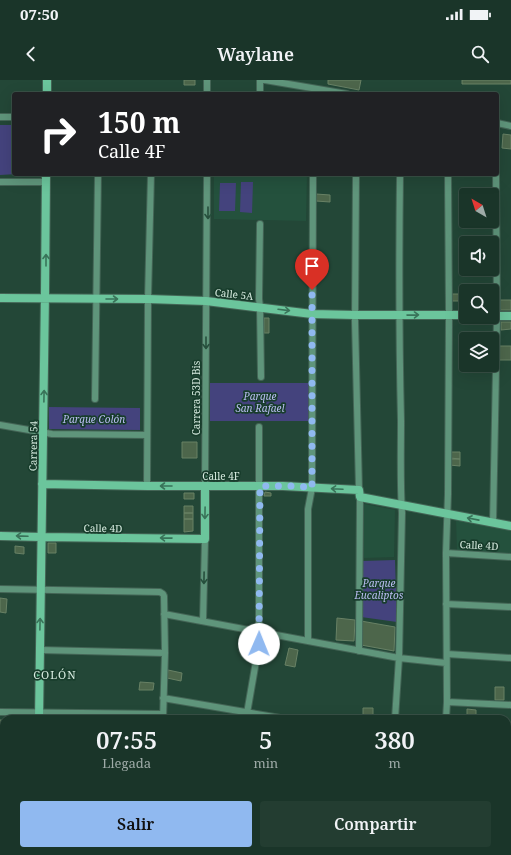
<!DOCTYPE html>
<html lang="es">
<head>
<meta charset="utf-8">
<style>
  :root { --surface:#1a3529; --page:#233d31; --text:#f1f3f6; --muted:#9faba8; --line:#385046; --accent:#90b9f0 }
  body { margin:0; font-family:"Noto Serif",serif; background:var(--page); color:var(--text); height:100vh; display:flex; flex-direction:column; font-size:15px; white-space:nowrap }
  * { box-sizing:border-box; margin:0 }
  p { font-size:13px; color:var(--muted) }
  .icon { flex:none; width:22px; height:22px; fill:none; stroke:currentColor; stroke-width:2; stroke-linecap:round; stroke-linejoin:round }
  .map { position:relative; flex:1; overflow:hidden }
  .side { position:absolute; left:0px; top:635px; width:511px; height:140px; display:flex; flex-direction:column; background:var(--surface); border-radius:12px 12px 0 0; box-shadow:0 4px 16px #0002,0 0 0 1px var(--line) }
  .side>* { flex:none }
  .guide { position:absolute; left:12px; top:12px; width:487px; height:84px; border-radius:4px; box-shadow:0 4px 16px #0002,0 0 0 1px var(--line); background:#202124; color:#fff; overflow:hidden }
  .needle { width:26px; rotate:321deg }
  .fabs { position:absolute; left:459px; top:108px; display:grid; gap:8px }
  .fabs a { display:grid; place-items:center; width:40px; height:40px; border-radius:4px; background:var(--surface); box-shadow:0 4px 16px #0002,0 0 0 1px var(--line); font-size:20px }
  .pin { position:absolute; display:grid; place-items:center; width:34px; height:34px; color:#fff; margin:-41px -17px; border-radius:50% 50% 50% 0; rotate:-45deg; box-shadow:0 0 4px #0007 }
  .pin .icon { rotate:45deg }
  .me { position:absolute; width:44px; margin:-22px; rotate:1deg; stroke-linejoin:round; filter:drop-shadow(0 0 3px #0008) }
  .turn { display:flex; align-items:center; gap:14px; height:84px; padding:0 20px; font-size:18px }
  .turn .icon { width:52px; height:52px; stroke-width:2.5 }
  .turn b { display:block; font-size:28px; line-height:34px }
  .eta { display:flex; justify-content:space-evenly; align-items:center; height:68px; text-align:center }
  .eta b { font-size:24px; font-weight:600; line-height:28px }
  .primary-button { display:flex; gap:8px; margin-top:auto; padding:8px 20px }
  .primary-button a { flex:1; height:46px; border-radius:4px; background:var(--accent); color:#111; font-size:16px; font-weight:600; line-height:46px; text-align:center }
  .primary-button a+a { background:var(--page); color:var(--text) }
  .status { display:flex; justify-content:space-between; align-items:center; height:28px; padding:0 20px; background:var(--surface); direction:ltr }
  .status svg { height:11px; fill:currentColor }
  header { display:flex; justify-content:space-between; align-items:center; height:52px; padding:0 20px; background:var(--surface); font-size:18px; font-weight:600 }
  .map>svg:first-child { display:block }
  .built { fill:#24513d }
  .green { fill:#44437d }
  .building { fill:#4d664b; stroke:#688165 }
  .lines { fill:none; stroke-linecap:round; stroke-linejoin:round }
  .street-casing { stroke:#446556; stroke-width:8 }
  .secondary-casing { stroke:#446556; stroke-width:10 }
  .street { stroke:#5f957b; stroke-width:6 }
  .secondary { stroke:#6bc59c; stroke-width:8 }
  .oneway { stroke:#264f3c }
  .oneway2 { stroke:#397359 }
  .route { stroke:#90b9f0; stroke-width:7; stroke-dasharray:0 12.6 }
  .labels { text-anchor:middle; stroke-width:3.5; stroke-linejoin:round; paint-order:stroke }
  .street-label { font-size:10px; fill:#d9ede2; stroke:#183d2c }
  .park-label { font-size:10px; font-style:italic; fill:#bcbff4; stroke:#183d2c }
  .neighbourhood-label { font-size:11px; letter-spacing:1px; fill:#d9ede2; stroke:#183d2c }
</style>
</head>
<body>
<div class="status"><b>07:50</b><svg viewBox="0 0 49 12"><path d="M0 12V9h3v3zM5 12V6h3v6zM10 12V3h3v9zM15 12V0h3v12zM26 1h20v11H26zM47 4h2v5h-2z"/></svg></div>
<header><svg class="icon" aria-label="back" viewBox="0 0 24 24"><path d="M15 5l-7 7 7 7"/></svg>Waylane<svg class="icon" aria-label="search" viewBox="0 0 24 24"><circle cx="10" cy="10" r="6"/><path d="M15 15l6 6"/></svg></header>
<div class="map">
<svg width="511" height="775" viewBox="0 0 511 775">
  <rect width="100%" height="100%" fill="#234737"/>
  <path class="built" d="M214,94H307L306,141L214,139Z
    M364,424L395,430L394,477L364,478Z
    M456,439L511,449V474L457,471Z"/>
  <path class="green" d="M0,45H14V94H17L0,95Z
    M241,102H253L252,133L240,132Z
    M220,103H236L235,131H219Z
    M210,303H309V341H210Z
    M49,327L140,328V350L49,349Z
    M395,480L397,542L361,537L362,481Z
    M45,771H155V775H45Z
    M415,771H458V775H415Z"/>
  <path class="building" d="M184,0H195V5H184Z
    M328,0H361L359,10L328,4Z
    M462,0H511V4H462Z
    M503,54L511,55V69L502,68Z
    M316,114L330,115V122L316,121Z
    M452,214H461V221H452Z
    M500,220H511V230H500Z
    M264,238H269V253H264Z
    M501,242H511V249L501,250Z
    M498,266H511V280H498Z
    M182,362H197V378H182Z
    M450,372H460V379L450,378Z
    M450,379H460V386L449,385Z
    M265,412L271,413V416H264Z
    M184,413H194V419H184Z
    M184,426H193V433H184Z
    M184,433H193V439H184Z
    M184,439H193V451L184,452Z
    M48,463H56V473H48Z
    M15,466L24,467V474L15,473Z
    M0,518L7,519L6,533L0,532Z
    M337,538L355,540L354,561L336,560Z
    M361,541L395,547L394,571L361,565Z
    M242,559L250,560L249,566L241,564Z
    M265,562L275,563L274,573L264,571Z
    M289,568L298,570L295,587L285,585Z
    M168,590L182,593L181,601L167,598Z
    M140,602L154,603L153,610H139Z
    M495,607H504V620H495Z
    M363,628H373V639H363Z
    M467,629L476,630V639H467Z
    M0,640H3L2,647H0Z
    M507,684H511V726H507Z"/>
  <g class="lines">
    <g class="street-casing">
      <path id="street" d="M260,0V14
        M265,0L347,14
        M207,14V0
        M0,37H14
        M497,43L511,46
        M356,94L355,241L359,410
        M0,102H46
        M260,144L259,219L260,227L261,297
        M95,319L98,94
        M0,345L52,354L147,355
        M147,406L148,219L151,94
        M205,406L207,94
        M493,443L497,236L496,94
        M446,473L511,477
        M0,509L160,512L163,514L164,516L165,573L163,639
        M446,524L511,527
        M164,534L399,578L446,583
        M203,541L205,459
        M308,561V429L312,408L313,94
        M40,570L165,573
        M359,571L360,417
        M447,574L511,578
        M163,618L286,639
        M447,622L511,625
        M0,632L163,634
        M246,639L259,564V347
        M395,639L399,578L402,433C400,402 401,372 401,341C399,259 399,176 400,94
        M446,639L447,622L446,473L448,414L449,235L448,94
        M507,678H511
        M0,723H4
        M507,730H511
        M303,774L341,775
        M161,775V771
        M216,775V771"/>
    </g>
    <g class="secondary-casing">
      <path id="secondary" d="M47,14V0
        M0,218L148,219L206,221L312,234L355,235H466
        M492,236H511
        M42,404L147,406H283L359,410L360,417L511,446
        M0,456L42,457L205,459V406
        M39,639L45,213L46,94
        M37,775V771"/>
    </g>
    <use href="#street" class="street"/>
    <use href="#secondary" class="secondary"/>
  </g>
  <defs><path id="oneway-shaft" d="M-6 0H5M1.5-3L5.5 0L1.5 3" fill="none" stroke-width="1.6" stroke-linecap="round" stroke-linejoin="round"/></defs>
  <g class="oneway">
    <use href="#oneway-shaft" transform="translate(208 133) rotate(90)"/>
    <use href="#oneway-shaft" transform="translate(206 263) rotate(90)"/>
    <use href="#oneway-shaft" transform="translate(204 498) rotate(91)"/>
  </g>
  <g class="oneway2">
    <use href="#oneway-shaft" transform="translate(46 180) rotate(-90)"/>
    <use href="#oneway-shaft" transform="translate(112 219)"/>
    <use href="#oneway-shaft" transform="translate(284 230) rotate(7)"/>
    <use href="#oneway-shaft" transform="translate(413 235) rotate(-1)"/>
    <use href="#oneway-shaft" transform="translate(44 316) rotate(-89)"/>
    <use href="#oneway-shaft" transform="translate(166 406) rotate(-180)"/>
    <use href="#oneway-shaft" transform="translate(337 409) rotate(-177)"/>
    <use href="#oneway-shaft" transform="translate(205 433) rotate(91)"/>
    <use href="#oneway-shaft" transform="translate(473 439) rotate(-169)"/>
    <use href="#oneway-shaft" transform="translate(22 456) rotate(-178)"/>
    <use href="#oneway-shaft" transform="translate(166 458) rotate(-179)"/>
    <use href="#oneway-shaft" transform="translate(40 544) rotate(-89)"/>
  </g>
  <g class="lines">
    <path class="route" d="M259,564L260,406H298L312,408V210"/>
  </g>
  <g class="labels">
    <g class="street-label">
      <text transform="translate(234 214) rotate(6)" y="4">Calle 5A</text>
      <text transform="translate(196 318) rotate(-90)" y="4">Carrera 53D Bis</text>
      <text transform="translate(33 366) rotate(-89)" y="4">Carrera 54</text>
      <text x="221" y="400">Calle 4F</text>
      <text transform="translate(103 448) rotate(1)" y="4">Calle 4D</text>
      <text transform="translate(479 465) rotate(3)" y="4">Calle 4D</text>
    </g>
    <g class="park-label">
      <text x="260" y="320">Parque<tspan x="260" dy="12">San Rafael</tspan></text>
      <text x="94" y="343">Parque Colón</text>
      <text x="379" y="507">Parque<tspan x="379" dy="12">Eucaliptos</tspan></text>
    </g>
    <g class="neighbourhood-label">
      <text x="55" y="599">COLÓN</text>
    </g>
  </g>
</svg>
<div class="fabs">
<a><svg class="needle" viewBox="-14 -14 28 28"><path d="M0-13l5 13h-10z" fill="#e53935"/><path d="M0 13l5-13h-10z" fill="#9faba8"/></svg></a>
<a><svg class="icon" aria-label="sound" viewBox="0 0 24 24"><path d="M4 9h4l5-4v14l-5-4H4zM17 9q2 3 0 6"/></svg></a>
<a><svg class="icon" aria-label="search" viewBox="0 0 24 24"><circle cx="10" cy="10" r="6"/><path d="M15 15l6 6"/></svg></a>
<a><svg class="icon" aria-label="layers" viewBox="0 0 24 24"><path d="M12 4l9 5-9 5-9-5zM3 14l9 5 9-5"/></svg></a>
</div>
<div class="pin" style="left:312px;top:210px;background:#d93025"><svg class="icon" aria-label="arrive" viewBox="0 0 24 24"><path d="M6 21V4h12l-3 4 3 4H6"/></svg></div>
<svg class="me" style="left:259px;top:564px" viewBox="-20 -20 40 40"><circle r="19" fill="#fff"/><path d="M0-13L10 11 0 6-10 11z" fill="#90b9f0"/></svg>
<div class="guide">
<div class="turn"><svg class="icon" aria-label="right" viewBox="0 0 24 24"><path d="M7 20v-9h11M14 6l5 5-5 5"/></svg><div><b>150 m</b>Calle 4F</div></div>
</div>
<section class="side">
<div class="eta">
<div><b>07:55</b><p>Llegada</p></div>
<div><b>5</b><p>min</p></div>
<div><b>380</b><p>m</p></div>
</div>
<div class="primary-button"><a>Salir</a><a>Compartir</a></div>
</section>
</div>
</body>
</html>
